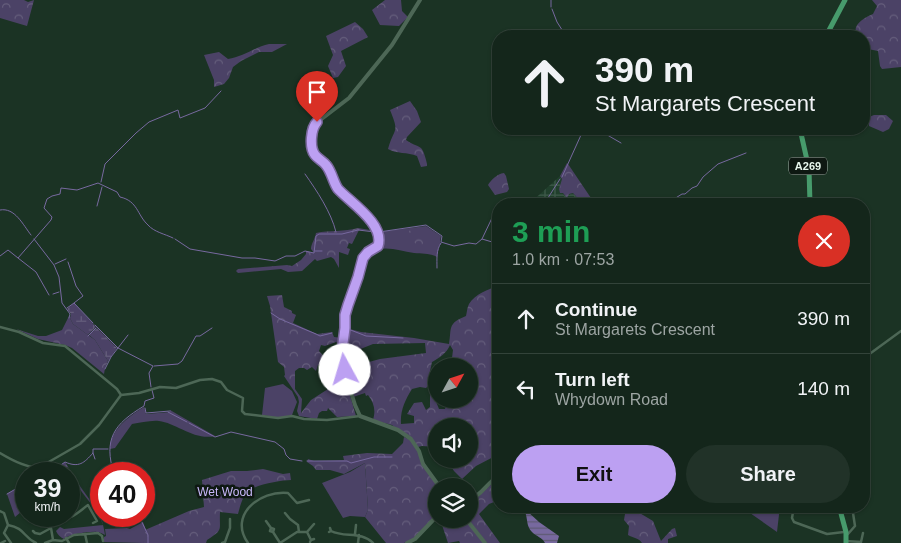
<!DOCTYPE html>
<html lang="en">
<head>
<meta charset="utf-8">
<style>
  :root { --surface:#14261b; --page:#213228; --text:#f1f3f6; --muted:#9da5a3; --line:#33433a; --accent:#bca0f2 }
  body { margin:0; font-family:Arial,sans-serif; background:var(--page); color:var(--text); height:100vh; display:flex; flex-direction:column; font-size:19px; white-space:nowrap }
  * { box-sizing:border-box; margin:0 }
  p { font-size:16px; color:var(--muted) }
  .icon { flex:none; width:28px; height:28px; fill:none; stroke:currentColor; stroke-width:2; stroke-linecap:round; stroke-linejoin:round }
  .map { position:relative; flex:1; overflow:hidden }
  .drawer { position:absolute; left:492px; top:198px; width:378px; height:315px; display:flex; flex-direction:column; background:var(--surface); border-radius:20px; box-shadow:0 1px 4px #0004,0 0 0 1px var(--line) }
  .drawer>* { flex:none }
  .hud { position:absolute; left:492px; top:30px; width:378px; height:105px; border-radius:20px; box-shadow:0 1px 4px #0004,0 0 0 1px var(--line); background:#14261b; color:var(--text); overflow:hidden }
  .needle { width:32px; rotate:50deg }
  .buttons { position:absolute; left:428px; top:358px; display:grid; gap:10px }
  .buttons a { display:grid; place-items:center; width:50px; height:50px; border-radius:50%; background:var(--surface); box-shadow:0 1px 4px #0004,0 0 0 1px var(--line); font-size:25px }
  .speed { position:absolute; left:15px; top:462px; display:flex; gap:10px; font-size:25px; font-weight:700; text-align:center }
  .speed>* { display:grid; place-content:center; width:65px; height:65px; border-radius:50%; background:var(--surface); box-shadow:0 1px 4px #0004,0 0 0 1px var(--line); line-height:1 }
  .speed small { font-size:12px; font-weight:400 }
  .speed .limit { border:8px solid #d22; background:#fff; color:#111 }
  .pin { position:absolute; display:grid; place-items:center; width:42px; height:42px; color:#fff; margin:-51px -21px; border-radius:50% 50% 50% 0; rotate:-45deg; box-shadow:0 0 5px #0007 }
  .pin .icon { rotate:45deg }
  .me { position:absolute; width:55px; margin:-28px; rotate:354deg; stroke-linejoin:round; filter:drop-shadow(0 0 4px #0008) }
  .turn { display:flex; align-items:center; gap:18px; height:105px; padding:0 20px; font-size:22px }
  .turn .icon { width:65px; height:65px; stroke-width:2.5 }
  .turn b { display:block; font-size:35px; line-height:42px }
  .round { display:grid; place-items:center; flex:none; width:52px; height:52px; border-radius:26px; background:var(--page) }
  .summary { display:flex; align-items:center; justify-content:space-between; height:85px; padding:0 20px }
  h1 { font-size:30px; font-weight:800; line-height:38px; color:#1e9e55 }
  .button { display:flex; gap:10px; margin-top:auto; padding:10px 20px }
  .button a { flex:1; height:58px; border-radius:30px; background:var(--accent); color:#111; font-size:20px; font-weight:800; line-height:58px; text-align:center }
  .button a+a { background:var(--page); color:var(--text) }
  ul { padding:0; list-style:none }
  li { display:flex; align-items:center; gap:15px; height:70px; padding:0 20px; border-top:1px solid var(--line) }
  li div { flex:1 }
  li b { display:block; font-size:19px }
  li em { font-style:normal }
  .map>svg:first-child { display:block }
  .industrial { fill:url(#industrial-grid) }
  .green { fill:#4b4266 }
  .forest { fill:url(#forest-crowns); fill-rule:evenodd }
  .wetland { fill:url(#wetland-marsh) }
  .water { fill:url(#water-rules) }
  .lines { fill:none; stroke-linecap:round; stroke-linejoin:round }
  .stream { stroke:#77699f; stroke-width:1 }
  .minor { stroke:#4d6756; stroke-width:2.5 }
  .tertiary { stroke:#4d6756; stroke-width:4 }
  .primary { stroke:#479b6c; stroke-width:5 }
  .route-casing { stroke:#7a689d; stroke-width:12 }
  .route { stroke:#bca0f2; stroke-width:9 }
  .labels { text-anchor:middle; stroke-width:5; stroke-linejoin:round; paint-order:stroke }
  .shield { fill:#0e1812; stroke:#a6b3ab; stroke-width:1 }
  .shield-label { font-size:11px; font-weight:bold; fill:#e7f6ec }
  .park-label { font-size:12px; fill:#c9b9fa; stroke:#0e1812 }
</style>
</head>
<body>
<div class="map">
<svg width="901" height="543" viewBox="0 0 901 543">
  <defs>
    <pattern id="industrial-grid" width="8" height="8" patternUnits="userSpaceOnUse" patternTransform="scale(1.25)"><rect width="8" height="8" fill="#203f2c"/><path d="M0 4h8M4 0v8" fill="none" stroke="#405b4b"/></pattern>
    <pattern id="forest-crowns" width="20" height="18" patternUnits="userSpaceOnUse" patternTransform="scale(1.25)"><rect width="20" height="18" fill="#4b4266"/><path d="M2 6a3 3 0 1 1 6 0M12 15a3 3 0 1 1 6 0" fill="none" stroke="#655e7c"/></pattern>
    <pattern id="wetland-marsh" width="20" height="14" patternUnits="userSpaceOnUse" patternTransform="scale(1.25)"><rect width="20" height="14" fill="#4b4266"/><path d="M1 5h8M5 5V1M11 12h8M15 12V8" fill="none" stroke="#655e7c"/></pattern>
    <pattern id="water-rules" width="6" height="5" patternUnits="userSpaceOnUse" patternTransform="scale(1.25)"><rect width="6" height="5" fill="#77699f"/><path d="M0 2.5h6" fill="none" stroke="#5e5a73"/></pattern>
  </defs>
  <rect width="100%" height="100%" fill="#1b3324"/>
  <path class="industrial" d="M560,176L562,179L559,189L565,196L573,193L581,202L593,201L589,204H529Z"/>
  <path class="green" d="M426,226L441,236L440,241L441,244L439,246L437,257C430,253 422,254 414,253C402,251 391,247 379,249L380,241L379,232Z
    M283,384L292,391L297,402L292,415L281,418L262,415L265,388Z
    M144,407L146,414L170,412V410L215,436C195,441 176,423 159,421C151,420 140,423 132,424L115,448L110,449C110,430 129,416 144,407Z
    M365,463L368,510L365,517L350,516L343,518L322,483L350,472Z
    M26,482V499L21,507V512L15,517L7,494Z
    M740,506H780L777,532Z
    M143,522L148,535L143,543L104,542V537L106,536L105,529L127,528L130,529Z"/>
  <path class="forest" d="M0,0H24L28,2L34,0L27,26L0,18Z
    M385,0H401L402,11L408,17L399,26L380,25L372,10Z
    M872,0H901V67L882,69L880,66L878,51L868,49L864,45V36H857C851,25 864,18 873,14L877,6Z
    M355,22L363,29L368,37L341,51L346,66L338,77L333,78L328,66L333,55L326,36Z
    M269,44H287L272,52H259L241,61L233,67L229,78L224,84L214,87V80L204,55L219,52L228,59C243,57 255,47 269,44Z
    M410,101L417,111L421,122L407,137L406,140C411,144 417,145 421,148C424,151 426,160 427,164V166L421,167L417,156C408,152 396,154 388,149C394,127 400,134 390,110Z
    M874,115H886L893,121L889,129L883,132L869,126V117Z
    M567,163L568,164L593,201C581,202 581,202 573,193L569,194L567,198L563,193H560L559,189L562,179L560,176Z
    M504,173L506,176L509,189L507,192L495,195L488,185C491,180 497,174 504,173Z
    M358,228L376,231L359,230L352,244L349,243L347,248L350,249L348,255L339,252V268L334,259L331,257L317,261L315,259L302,271L288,272L281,269L238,273L236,271L238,269L287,265L292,266L301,260L306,254V251L314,253L311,249C311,244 315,239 316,233C330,230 344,232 358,228Z
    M413,229H417L428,243L418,246L412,240L409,248H406L404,246L406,238L405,233Z
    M499,286V454L476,466L462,479L454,471L446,459H469V426H436V447L422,446L418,447L392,425L373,420C376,410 374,403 368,395L366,396L365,393L353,397L345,364L354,366L380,359L426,353L425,343L373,344L343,356L346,328L361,332L414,338L449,344C452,327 447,324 466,316C467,312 467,308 469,304C475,294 488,289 499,286ZM450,345L453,350L451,366H469V399H448L445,409H439L435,399L436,394L430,391V407L426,410L422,402L414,403L407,414L414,416V423L401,424C400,411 405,400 412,389L420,387L426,388L430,384L434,387L436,378L429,376L432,362C439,358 447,353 450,345Z
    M282,295L284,307L292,311V313L296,315L293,323L317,334L332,332L334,337L342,338L341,346L336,342L325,346L321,345L319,351L329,362L318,365L316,371L312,367L307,370L304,368H299L295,371V389L302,399L301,413L311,400L328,389L326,386L331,363L341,364L356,416L337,417L328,408L327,411H322L319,413L317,419L299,416L297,411L299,402L298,397L284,376L285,375L284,367L278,362L270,306L267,296Z
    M69,316L73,324L95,340L108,361L105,368L104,374L72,348L65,345L38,339L16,329L38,336H46L62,330Z
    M404,437L410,440L414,445L438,486H436V515L413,539L404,543H386L365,517L368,510L365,463L344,474L330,470H316L313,466L307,462L308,459L314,461L344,460L343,456L367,453L392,454L403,443Z
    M65,462C71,471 76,481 82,489C94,506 102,513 105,535C103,534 100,532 97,532C90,531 69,534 64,539C60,537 58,535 56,531L60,527L64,529L103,525C98,510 88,501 79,488C74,482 71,474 69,468L66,467L65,469C60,467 55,474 49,474Z
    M263,469L283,474L290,473L291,480C281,480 255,485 248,491C242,497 240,507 238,514L220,512C219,531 224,529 207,540L206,543H143L144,538L148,535L145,533V530L189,511L204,507L202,480L231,471H247Z
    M499,477V500L489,504L479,514L500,543H487L468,519L469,501L478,497Z
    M638,512L653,521L661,541L672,529L675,528L677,536L668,539V543H642C639,538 633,538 628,535L629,526L624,520L625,514Z
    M440,519H465L484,543H460L459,541L448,543Z"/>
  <path class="wetland" d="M74,303L96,327L88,335L73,324L70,318L71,314L67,309Z
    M97,328L117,348L108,361L95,340L89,335Z"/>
  <path class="water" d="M527,511L539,522L559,536L557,543H545C542,537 537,537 532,532C526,526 528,519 525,512Z"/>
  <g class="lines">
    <path class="stream" d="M551,0V7
      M552,9L557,22L566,36
      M597,129L621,143
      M581,135L587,129
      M305,174C317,191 331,212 336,232
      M562,177L581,135L578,129
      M101,182L105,164L136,133L149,122L178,110L180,118L205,108L221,91
      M538,204L546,201L560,179
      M666,204L682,194H685L692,188L697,186L703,177L718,164L746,153
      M97,206L102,187
      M0,210C15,207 23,225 31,235
      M379,232L426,225L442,236L441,242L454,246L469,243L476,244L482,239L499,244
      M34,239L54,265L59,277L62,303L70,314L69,318
      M175,239L190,249L242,258H255L275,261L286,256H295L305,251L314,253L316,236L319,234H342L358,230L375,232
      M482,239L492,218L499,212
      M315,251H322
      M0,256L8,250L18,258L51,220L52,217L44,208L47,199L52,196L60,194L61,188L77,190L98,183L117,192L120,197C138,201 137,215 148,225C154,232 165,234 173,238
      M18,258L36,272L49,295
      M68,262L76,286L83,296L74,303
      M55,264L66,259
      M437,268C437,259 436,250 441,243
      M53,294L59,292
      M67,308L74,303L93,323
      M271,313L280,319L316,334L320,336L332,333
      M95,325L118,348L153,366L149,373L151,387
      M348,329L366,336L403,338
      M88,336L96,328
      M154,366L178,364L182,361L196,336H200L212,328
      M105,369L111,357L128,335
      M145,408L146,413L170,411
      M168,412L187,422
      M189,423L215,437L231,432L275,442L284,449L286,455L290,459L302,461
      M93,453L95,459
      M307,461H347L351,463L374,457H392
      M48,474L65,462C79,468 84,463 93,453V449H108
      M114,474C103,439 114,424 144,406L145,401L154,398L152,390
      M7,494L26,483
      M139,516L148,535V543"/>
    <path class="minor" d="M0,327L19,332L43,343L65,346L117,389L121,395
      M864,358L901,331
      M0,453C10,459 28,469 40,467L80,444L99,425L121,395L139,393L160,387L176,388L200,380L212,379L221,382L227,390L243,398L242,411L245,414L278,418L292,416L304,419L327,420L360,416
      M56,474L60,472L65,474
      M68,474V473
      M69,477V478
      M71,480L73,486
      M794,506L792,518L794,522L827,534L844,532
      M0,511L4,513L8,525C25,528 23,537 36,543
      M285,513L290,519L298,525L299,532
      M44,516L51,528L53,540
      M56,516C69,523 78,512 88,505L97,521L93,523
      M266,521L271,528
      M8,525L4,533L11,543
      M33,531L35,533L40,534L51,528
      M331,531C345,538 361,531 373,543
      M273,532L270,531L271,528L274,529L273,532L280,543
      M307,532L311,540
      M329,532L331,531L330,528
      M85,534L87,543
      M355,534L356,525
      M848,534L855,526L853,513
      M66,538L69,543
      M62,541L74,535L98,533L102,536L103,541
      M846,541L861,542L863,533
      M310,542L311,540L314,539
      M1,543L5,541
      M45,543L53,540L62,541
      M222,543L225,542L230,528V519
      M248,543C228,515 260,490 288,493L297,503L309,500
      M280,543L297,532H307L314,524
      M358,543L359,535"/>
    <path class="tertiary" d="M420,0L392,45L349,98L315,124C312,132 310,148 315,154C318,159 323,161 326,165C332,172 332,182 338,189C351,203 385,224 378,246L368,252L363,258L358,277L345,315V328L342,351L350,389L355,405L360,416L398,430L411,439L419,451L423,464L439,486
      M469,500C482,496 487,482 499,476
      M466,519L485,543
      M407,543L415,539L436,517"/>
    <path class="primary" d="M826,36L845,0
      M800,129L809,169L810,204
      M839,506L846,532V543"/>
  </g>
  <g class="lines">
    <g class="route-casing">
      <path id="route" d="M317,122C311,128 309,147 315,155C318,159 323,161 326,165C332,172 333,182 338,189C351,203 385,224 378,246L368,252L363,258L358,277L348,305L345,315V328L342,351L345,370"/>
    </g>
    <use href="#route" class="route"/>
  </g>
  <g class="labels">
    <rect class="shield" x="789" y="157.5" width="38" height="17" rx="4"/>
    <g class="shield-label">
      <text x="808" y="170">A269</text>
    </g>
    <g class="park-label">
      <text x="225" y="496">Wet Wood</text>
    </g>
  </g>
</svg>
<div class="buttons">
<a><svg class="needle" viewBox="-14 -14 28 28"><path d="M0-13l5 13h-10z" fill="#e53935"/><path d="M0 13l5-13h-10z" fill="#9da5a3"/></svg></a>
<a><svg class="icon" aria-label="sound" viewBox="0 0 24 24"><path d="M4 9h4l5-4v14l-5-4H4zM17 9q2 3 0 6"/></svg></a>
<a><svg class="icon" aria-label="layers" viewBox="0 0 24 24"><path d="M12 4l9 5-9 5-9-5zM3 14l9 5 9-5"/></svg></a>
</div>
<div class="speed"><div>39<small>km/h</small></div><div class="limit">40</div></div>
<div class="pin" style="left:317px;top:122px;background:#d93025"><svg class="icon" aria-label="arrive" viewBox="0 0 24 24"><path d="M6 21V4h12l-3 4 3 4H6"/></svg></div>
<svg class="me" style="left:345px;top:370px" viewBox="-20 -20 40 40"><circle r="19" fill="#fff"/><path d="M0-13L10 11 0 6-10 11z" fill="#bca0f2"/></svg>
<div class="hud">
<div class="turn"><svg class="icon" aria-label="ahead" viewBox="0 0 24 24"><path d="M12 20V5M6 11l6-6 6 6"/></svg><div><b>390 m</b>St Margarets Crescent</div></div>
</div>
<section class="drawer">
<div class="summary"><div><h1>3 min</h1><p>1.0 km · 07:53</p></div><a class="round" style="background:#d93025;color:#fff"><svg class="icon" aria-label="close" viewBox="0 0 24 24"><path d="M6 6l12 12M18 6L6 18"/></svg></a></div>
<ul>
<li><svg class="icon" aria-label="ahead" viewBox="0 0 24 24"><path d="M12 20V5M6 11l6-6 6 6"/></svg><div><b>Continue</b><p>St Margarets Crescent</p></div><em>390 m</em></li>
<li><svg class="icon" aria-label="left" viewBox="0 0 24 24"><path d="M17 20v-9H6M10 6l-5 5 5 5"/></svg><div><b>Turn left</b><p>Whydown Road</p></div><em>140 m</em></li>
</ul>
<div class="button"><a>Exit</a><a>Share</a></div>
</section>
</div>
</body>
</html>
